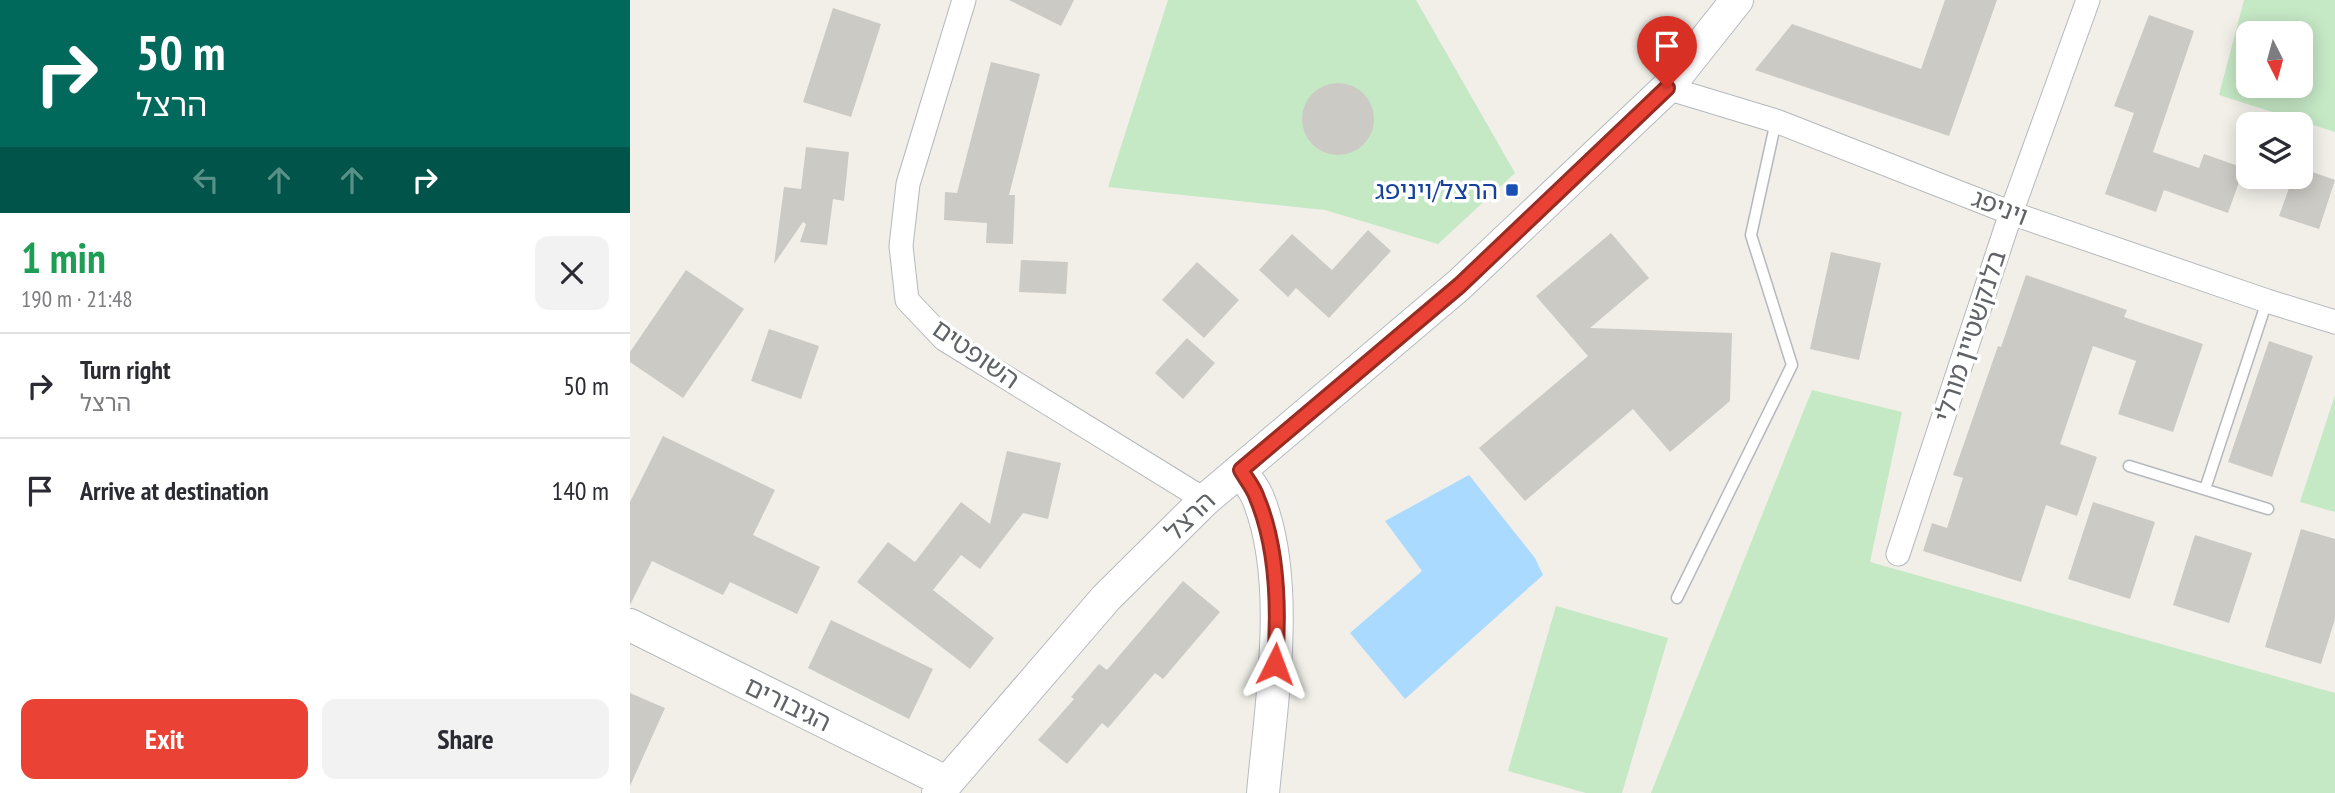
<!DOCTYPE html>
<html lang="en">
<head>
<meta charset="utf-8">
<style>
  :root { --surface:#fff; --page:#f2f2f3; --text:#2b2b33; --muted:#7c7c81; --line:#e1e1e2; --accent:#ea4335 }
  body { margin:0; font-family:"PT Sans Narrow","Noto Sans Hebrew",sans-serif; background:var(--page); color:var(--text); height:100vh; display:flex; flex-direction:column; font-size:26px; white-space:nowrap }
  * { box-sizing:border-box; margin:0 }
  p { font-size:23px; color:var(--muted) }
  .icon { flex:none; width:38px; height:38px; fill:none; stroke:currentColor; stroke-width:2; stroke-linecap:round; stroke-linejoin:round }
  .map { position:relative; flex:1; overflow:hidden }
  .sheet { display:flex; flex-direction:column; background:var(--surface); width:630px }
  .sheet>* { flex:none }
  .hud { background:#00695c; color:#fff; overflow:hidden }
  .needle { width:46px; rotate:174deg }
  .tools { position:absolute; left:1606px; top:21px; display:grid; gap:14px }
  .tools a { display:grid; place-items:center; width:77px; height:77px; border-radius:14px; background:var(--surface); box-shadow:0 4px 18px #0003; font-size:35px }
  .pin { position:absolute; display:grid; place-items:center; width:60px; height:60px; color:#fff; margin:-72px -30px; border-radius:50% 50% 50% 0; rotate:-45deg; box-shadow:0 0 7px #0007 }
  .pin .icon { rotate:45deg }
  .me { position:absolute; width:77px; margin:-38px; rotate:3deg; stroke-linejoin:round; filter:drop-shadow(0 0 5px #0008) }
  .turn { display:flex; align-items:center; gap:24px; height:147px; padding:0 21px; font-size:32px }
  .turn .icon { width:91px; height:91px; stroke-width:2.5 }
  .turn b { display:block; font-size:49px; line-height:60px }
  .lanes { display:flex; align-items:center; height:66px; padding:0 21px; background:#0003; justify-content:center; gap:35px; direction:ltr }
  .lanes .off { opacity:.35 }
  .round { display:grid; place-items:center; flex:none; width:74px; height:74px; border-radius:14px; background:var(--page) }
  .overview { display:flex; align-items:center; justify-content:space-between; height:119px; padding:0 21px }
  h1 { font-size:42px; font-weight:700; line-height:52px; color:#1e9e55 }
  .action { display:flex; gap:14px; margin-top:auto; padding:14px 21px }
  .action a { flex:1; height:80px; border-radius:14px; background:var(--accent); color:#fff; font-size:28px; font-weight:700; line-height:80px; text-align:center }
  .action a+a { background:var(--page); color:var(--text) }
  ul { padding:0; list-style:none }
  li { display:flex; align-items:center; gap:21px; height:105px; padding:0 21px; border-top:2px solid var(--line) }
  li div { flex:1 }
  li b { display:block; font-size:26px }
  li em { font-style:normal }
  main { display:flex; flex:1; min-height:0 }
  .map>svg:first-child { display:block }
  .green { fill:#c5e8c5; fill-rule:evenodd }
  .water { fill:#aadaff }
  .building { fill:#cccac5 }
  .lines { fill:none; stroke-linecap:round; stroke-linejoin:round }
  .lane-casing { stroke:#b5b8bc; stroke-width:13 }
  .street-casing { stroke:#b5b8bc; stroke-width:25 }
  .secondary-casing { stroke:#b6babf; stroke-width:34 }
  .lane { stroke:#fff; stroke-width:10 }
  .street { stroke:#fff; stroke-width:23 }
  .secondary { stroke:#fff; stroke-width:32 }
  .route-casing { stroke:#982c22; stroke-width:18 }
  .route { stroke:#ea4335; stroke-width:12 }
  .transit-dot { fill:#1a4fb4; stroke:#fff; stroke-width:2.5 }
  .labels { text-anchor:middle; stroke-width:7; stroke-linejoin:round; paint-order:stroke }
  .transit-label { font-size:26px; fill:#164399; stroke:#fff; text-anchor:end }
  .street-label { font-size:26px; fill:#5f6368; stroke:#fff }
</style>
</head>
<body>
<main>
<section class="sheet">
<div class="hud">
<div class="turn"><svg class="icon" aria-label="right" viewBox="0 0 24 24"><path d="M7 20v-9h11M14 6l5 5-5 5"/></svg><div><b>50 m</b>הרצל</div></div>
<div class="lanes"><svg class="icon off" aria-label="left" viewBox="0 0 24 24"><path d="M17 20v-9H6M10 6l-5 5 5 5"/></svg><svg class="icon off" aria-label="ahead" viewBox="0 0 24 24"><path d="M12 20V5M6 11l6-6 6 6"/></svg><svg class="icon off" aria-label="ahead" viewBox="0 0 24 24"><path d="M12 20V5M6 11l6-6 6 6"/></svg><svg class="icon" aria-label="right" viewBox="0 0 24 24"><path d="M7 20v-9h11M14 6l5 5-5 5"/></svg></div>
</div>
<div class="overview"><div><h1>1 min</h1><p>190 m · 21:48</p></div><a class="round"><svg class="icon" aria-label="close" viewBox="0 0 24 24"><path d="M6 6l12 12M18 6L6 18"/></svg></a></div>
<ul>
<li><svg class="icon" aria-label="right" viewBox="0 0 24 24"><path d="M7 20v-9h11M14 6l5 5-5 5"/></svg><div><b>Turn right</b><p>הרצל</p></div><em>50 m</em></li>
<li><svg class="icon" aria-label="arrive" viewBox="0 0 24 24"><path d="M6 21V4h12l-3 4 3 4H6"/></svg><div><b>Arrive at destination</b></div><em>140 m</em></li>
</ul>
<div class="action"><a>Exit</a><a>Share</a></div>
</section>
<div class="map">
<svg width="1705" height="793" viewBox="0 0 1705 793">
  <rect width="100%" height="100%" fill="#f1efe8"/>
  <path class="green" d="M538,0H786L885,173L808,244L695,210L478,187Z
    M1614,0H1705V132L1589,95ZM1671,33V86H1619V33Z
    M1182,390L1272,412L1240,562L1705,693V793H1021Z
    M1705,395V512L1670,502Z
    M926,606L1038,638L992,793H956L878,771Z"/>
  <path class="water" d="M839,475L905,558L913,575L775,699L720,633L792,571L755,521Z"/>
  <path class="building" d="M379,0H444L431,26Z
    M1315,0H1367L1319,136L1125,70L1162,24L1291,69Z
    M203,8L251,24L221,117L173,102Z
    M1519,15L1564,31L1523,152L1569,168L1574,154L1614,168L1598,213L1534,190L1526,212L1475,194L1504,113L1484,106Z
    M361,62L410,74L379,195H385L383,244L356,243L357,223L314,220L315,192L327,193Z
    M672 119a36 36 0 1 1 72 0a36 36 0 1 1-72 0Z
    M176,147L219,152L214,201L203,199L197,245L170,242L176,224L173,222L144,264L154,187L171,189Z
    M1671,168L1705,180L1689,229L1649,216L1663,177H1671Z
    M738,230L761,251L699,318L666,288L658,297L629,270L662,234L702,270Z
    M981,233L1019,278L960,328L1102,333L1100,401L1040,452L1003,409L895,501L849,448L958,356L906,296Z
    M1201,252L1251,263L1229,360L1180,349Z
    M391,260L438,262L436,294L389,292Z
    M567,262L609,300L574,338L532,300Z
    M56,270L114,309L53,398L0,362V352Z
    M1396,275L1497,310L1494,317L1573,344L1543,432L1488,414L1506,361L1463,346L1430,444L1467,457L1447,516L1416,505L1391,582L1293,551L1302,523L1317,528L1333,478L1323,475L1368,346L1371,347Z
    M139,329L189,346L171,399L121,381Z
    M557,338L585,363L553,399L525,373Z
    M1639,341L1683,356L1642,477L1598,462Z
    M33,436L145,490L123,535L190,567L167,614L100,582L93,595L22,561L0,605V502Z
    M377,451L431,463L418,519L393,513L350,569L331,555L303,590L364,638L340,669L227,582L258,542L285,562L331,502L360,524Z
    M1463,502L1525,522L1500,599L1438,579Z
    M1671,529L1705,539V619L1691,664L1635,647Z
    M1565,535L1622,553L1599,623L1543,605Z
    M553,581L590,612L533,679L525,673L478,728L472,723L437,764L408,740L444,699L441,697L469,664L477,670Z
    M201,620L303,669L279,719L178,668Z
    M0,693L35,708L0,786Z"/>
  <g class="lines">
    <g class="lane-casing">
      <path id="lane" d="M1499,466L1638,509
        M1575,489L1637,301
        M1047,598L1162,365L1121,235L1146,121"/>
    </g>
    <g class="street-casing">
      <path id="street" d="M334,0L278,184L271,246L277,300L314,339L575,500
        M1037,88L1146,121L1381,213L1637,301L1705,322
        M1268,554L1381,213L1458,0"/>
    </g>
    <g class="secondary-casing">
      <path id="secondary" d="M611,470C616,479 624,488 628,498C662,582 641,704 633,793
        M0,625L316,782
        M308,793L476,598L575,500L829,285L1037,88L1107,0"/>
    </g>
    <use href="#lane" class="lane"/>
    <use href="#street" class="street"/>
    <use href="#secondary" class="secondary"/>
  </g>
  <g class="lines">
    <g class="route-casing">
      <path id="route" d="M645,664C649,611 648,548 627,498C624,488 616,479 611,470L830,285L1037,88"/>
    </g>
    <use href="#route" class="route"/>
  </g>
  <rect class="transit-dot" x="875" y="183" width="14" height="14" rx="3.5"/>
  <g class="labels">
    <g class="transit-label">
      <text x="868" y="199">הרצל/ויניפג</text>
    </g>
    <g class="street-label">
      <text transform="translate(1370 207) rotate(21)" y="9">ויניפג</text>
      <text transform="translate(1340 336) rotate(-72)" y="9">בלנקשטיין מורלי</text>
      <text transform="translate(346 354) rotate(35)" y="9">השופטים</text>
      <text transform="translate(560 516) rotate(-44)" y="9">הרצל</text>
      <text transform="translate(158 704) rotate(26)" y="9">הגיבורים</text>
    </g>
  </g>
</svg>
<div class="tools">
<a><svg class="needle" viewBox="-14 -14 28 28"><path d="M0-13l5 13h-10z" fill="#e53935"/><path d="M0 13l5-13h-10z" fill="#7c7c81"/></svg></a>
<a><svg class="icon" aria-label="layers" viewBox="0 0 24 24"><path d="M12 4l9 5-9 5-9-5zM3 14l9 5 9-5"/></svg></a>
</div>
<div class="pin" style="left:1037px;top:88px;background:#d93025"><svg class="icon" aria-label="arrive" viewBox="0 0 24 24"><path d="M6 21V4h12l-3 4 3 4H6"/></svg></div>
<svg class="me" style="left:645px;top:664px" viewBox="-20 -20 40 40"><path d="M0-17L14 15 0 8-14 15z" fill="#ea4335" stroke="#fff" stroke-width="4"/></svg>
</div>
</main>
</body>
</html>
